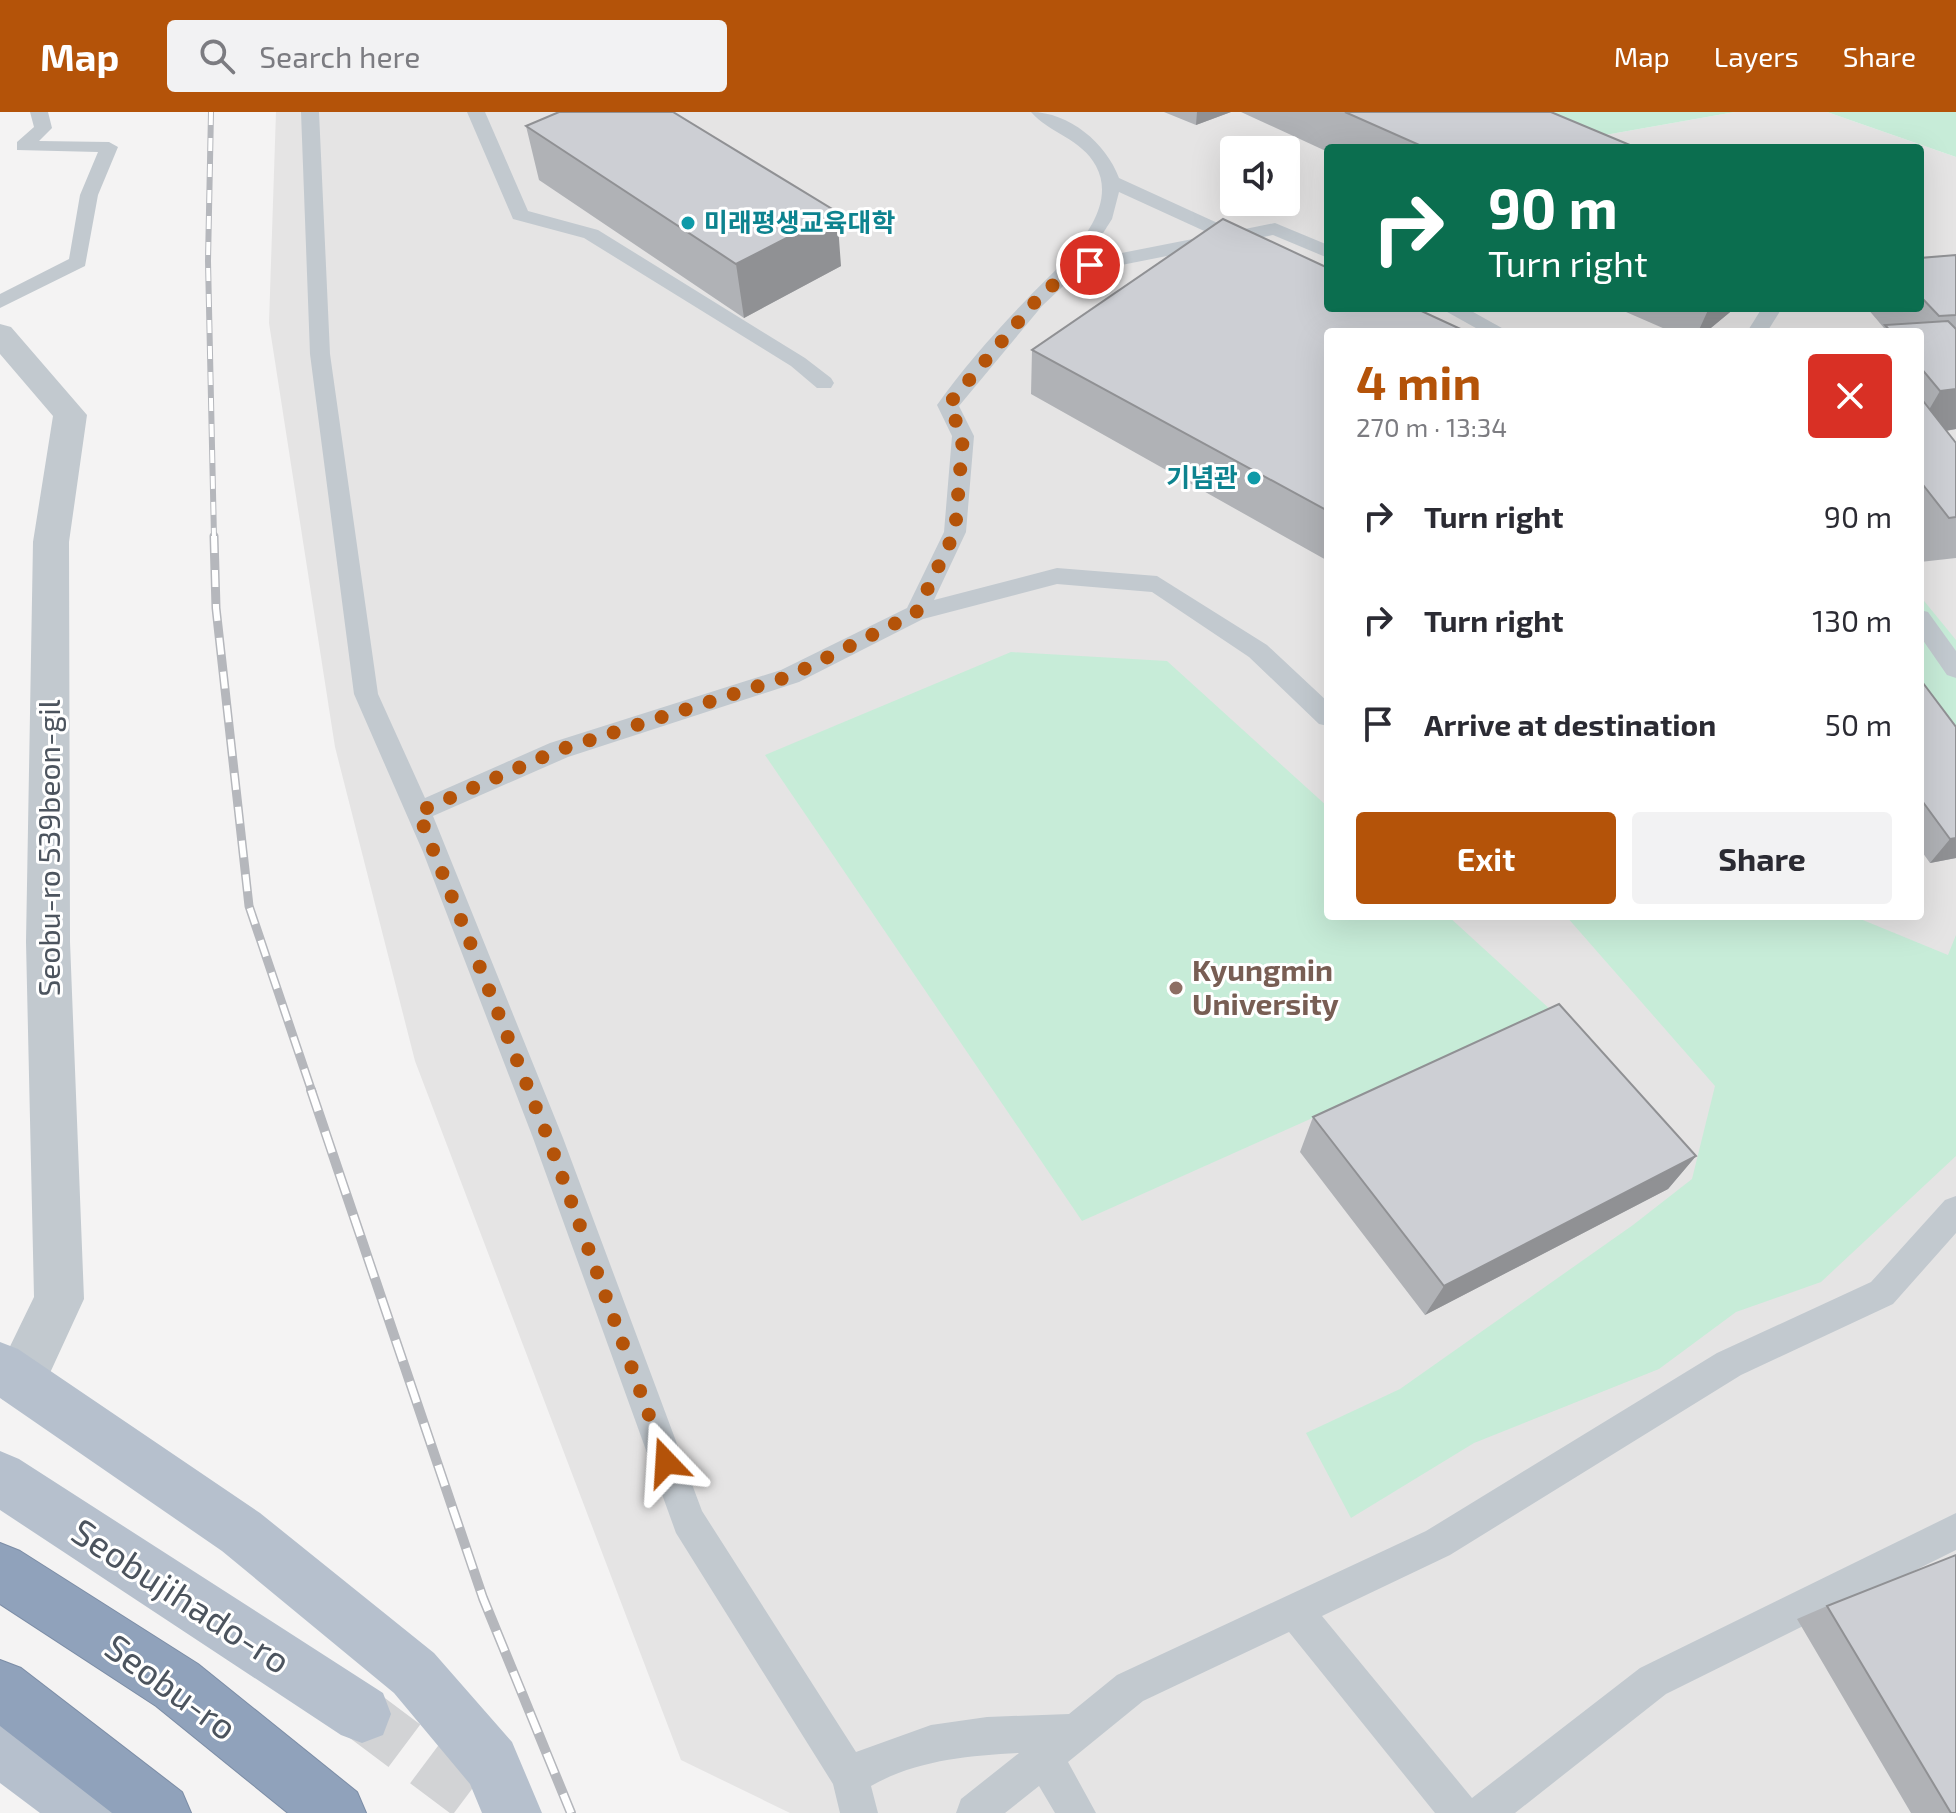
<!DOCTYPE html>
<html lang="en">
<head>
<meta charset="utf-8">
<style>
  :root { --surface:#fff; --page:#f2f2f3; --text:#2b2b33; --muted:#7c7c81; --accent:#b45309 }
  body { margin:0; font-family:"Exo 2","Noto Sans KR",sans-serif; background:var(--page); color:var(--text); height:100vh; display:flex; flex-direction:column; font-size:30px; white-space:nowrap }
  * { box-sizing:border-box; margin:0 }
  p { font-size:26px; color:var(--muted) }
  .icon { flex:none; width:44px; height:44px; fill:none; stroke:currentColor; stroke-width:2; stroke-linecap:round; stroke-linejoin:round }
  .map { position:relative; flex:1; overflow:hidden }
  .panel { position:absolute; left:1324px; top:216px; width:600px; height:592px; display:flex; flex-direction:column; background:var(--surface); border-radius:8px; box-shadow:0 8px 32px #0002 }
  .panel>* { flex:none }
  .banner { position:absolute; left:1324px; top:32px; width:600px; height:168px; border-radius:8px; box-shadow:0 8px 32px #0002; background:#0b6e4f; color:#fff; overflow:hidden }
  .controls { position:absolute; left:1220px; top:24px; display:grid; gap:16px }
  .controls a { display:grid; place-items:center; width:80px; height:80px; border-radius:8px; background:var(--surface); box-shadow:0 8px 32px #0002; font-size:40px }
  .pin { position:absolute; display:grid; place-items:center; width:68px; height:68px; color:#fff; margin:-34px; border:4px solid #fff; border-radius:50%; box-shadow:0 2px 8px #0007 }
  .me { position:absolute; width:88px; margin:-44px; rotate:340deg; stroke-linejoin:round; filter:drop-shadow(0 0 6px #0008) }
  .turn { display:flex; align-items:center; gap:28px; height:168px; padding:0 32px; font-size:36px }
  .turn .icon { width:104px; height:104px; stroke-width:2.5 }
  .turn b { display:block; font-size:56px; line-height:68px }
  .round { display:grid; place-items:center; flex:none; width:84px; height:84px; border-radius:8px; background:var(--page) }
  .summary { display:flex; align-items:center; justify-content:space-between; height:136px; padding:0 32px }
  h1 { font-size:48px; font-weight:700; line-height:60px; color:var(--accent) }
  .cta { display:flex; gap:16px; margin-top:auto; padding:16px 32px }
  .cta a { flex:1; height:92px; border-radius:8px; background:var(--accent); color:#fff; font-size:32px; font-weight:700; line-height:92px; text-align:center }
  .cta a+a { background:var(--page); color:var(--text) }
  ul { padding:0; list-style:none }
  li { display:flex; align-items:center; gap:24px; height:104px; padding:0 32px }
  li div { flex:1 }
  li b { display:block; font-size:30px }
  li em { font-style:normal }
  header { display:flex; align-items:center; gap:48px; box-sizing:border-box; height:112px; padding:0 40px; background:var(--accent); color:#fff }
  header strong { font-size:38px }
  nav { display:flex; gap:44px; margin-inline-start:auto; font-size:28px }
  .search { width:560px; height:72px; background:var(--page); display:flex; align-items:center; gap:20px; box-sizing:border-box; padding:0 28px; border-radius:8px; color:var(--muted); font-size:30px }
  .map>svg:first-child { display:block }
  .education { fill:#e5e4e4; fill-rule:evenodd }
  .green { fill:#c7ecd8 }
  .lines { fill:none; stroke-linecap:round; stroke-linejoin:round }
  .primary-tunnel { stroke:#d2d3d5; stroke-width:53; stroke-dasharray:53 27; stroke-linecap:butt }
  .highway-casing { stroke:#7c8da6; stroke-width:2 }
  .lane { fill:#c2c9cf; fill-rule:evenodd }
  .street { fill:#c2c9cf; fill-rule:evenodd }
  .primary { fill:#b6c0cd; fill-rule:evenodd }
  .highway { fill:#90a2bb; fill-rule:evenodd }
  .rail-far2-casing { stroke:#b5b7bc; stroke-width:6 }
  .rail-far1-casing { stroke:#b5b7bc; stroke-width:9 }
  .rail-casing { stroke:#b5b7bc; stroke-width:10 }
  .rail-far2 { stroke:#fff; stroke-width:4; stroke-dasharray:13; stroke-linecap:butt }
  .rail-far1 { stroke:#fff; stroke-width:6; stroke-dasharray:17; stroke-linecap:butt }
  .rail { stroke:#fff; stroke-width:7; stroke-dasharray:22; stroke-linecap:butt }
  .wall { fill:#b0b2b6 }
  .shaded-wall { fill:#909194 }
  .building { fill:#cdcfd4; stroke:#909194; stroke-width:2 }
  .route { stroke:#b45309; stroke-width:14; stroke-dasharray:0 25.2 }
  .culture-dot { fill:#0f9aa8; stroke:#fff; stroke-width:3 }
  .education-dot { fill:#8d6e63; stroke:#fff; stroke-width:3 }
  .labels { text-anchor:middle; stroke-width:6; stroke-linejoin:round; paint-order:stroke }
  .far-culture-label { font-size:26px; font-weight:bold; fill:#0d838f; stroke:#fff; text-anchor:start }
  .street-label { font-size:30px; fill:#4c545e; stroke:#fff }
  .education-label { font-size:30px; font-weight:bold; fill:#785e54; stroke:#fff; text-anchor:start }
  .near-street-label { font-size:36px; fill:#4c545e; stroke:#fff }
</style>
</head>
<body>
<header>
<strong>Map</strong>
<div class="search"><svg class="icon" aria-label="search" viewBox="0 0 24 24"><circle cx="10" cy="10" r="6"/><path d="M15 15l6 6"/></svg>Search here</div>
<nav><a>Map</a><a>Layers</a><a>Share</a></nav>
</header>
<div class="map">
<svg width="1956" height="1701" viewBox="0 0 1956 1701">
  <rect width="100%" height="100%" fill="#f4f3f3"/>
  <path class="education" d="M276,0H1548L1605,23L1735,0H1827L1956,45V1701H790L681,1648L415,949L335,635L269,211ZM1328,36H1920V196H1328ZM1234,38H1286V90H1234ZM1328,220H1920V804H1328Z"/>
  <path class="green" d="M1548,0H1735L1605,23Z
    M1827,0H1956V45Z
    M1920,484L1956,528V637L1920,589Z
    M1011,540L1167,549L1328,695V804H1448L1552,899L1082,1109L765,643Z
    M1566,804H1853L1948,843L1956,823V1044L1821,1170L1736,1200L1659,1257L1474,1331L1351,1406L1306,1321L1400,1277L1633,1113L1692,1067L1715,974Z"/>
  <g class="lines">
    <path class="primary-tunnel" d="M362,1602L494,1701"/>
    <g class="highway-casing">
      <path id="highway" d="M0,1431L20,1439L198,1552L357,1680L366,1701H288L156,1594L0,1492Z
        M0,1548L21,1556L182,1680L191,1701H112L0,1614Z"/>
    </g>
    <path class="lane" d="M30,0H48L52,16L39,29L109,30L118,35L98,83L85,154L0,196V182L69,147L80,83L98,40L17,38V30L34,15Z
      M301,0H319L330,242L378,582L425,686L550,631L781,558L907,496L944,420L952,324L937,293C963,256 997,218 1028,186C1057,155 1122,103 1096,54C1082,27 1049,21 1031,0C1069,0 1106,31 1119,66L1235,119L1275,111L1328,133V146L1273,123L1076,162L1042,194L959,294L974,324L966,420L934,488L1057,456L1157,464L1267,533L1328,590V614L1319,612L1249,545L1152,480L1057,472L923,507L799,570L568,645L433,704L563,1026L702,1399L856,1640L931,1613L987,1605L1069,1602L1117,1563L1426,1419L1717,1241L1871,1170L1945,1088L1956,1084V1121L1893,1192L1741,1263L1450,1443L1322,1504L1472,1686L1640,1556L1956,1401V1438L1666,1582L1515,1701H1435L1289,1520L1143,1589L1068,1650L1096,1701H1055L1039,1674L1005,1701H956L961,1687L1019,1641C967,1644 917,1648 871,1674L878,1701H840L833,1672L676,1421L533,1026L423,740L354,582L310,242ZM1119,80L1213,123L1086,148L1112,107Z
      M467,0H485L528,99L598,118L805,246L831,266L834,271L831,276H817L791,254L584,126L513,107Z
      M1440,196H1466L1509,220H1483Z
      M1762,196H1782L1767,220H1747Z
      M1920,498L1928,500L1956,539V566L1947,563L1920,524Z"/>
    <path class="street" d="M0,212L11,215L87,303L69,430L70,830L84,1187L38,1287L20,1295L2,1287L0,1255L34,1185L26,830L33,430L53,304L0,242Z"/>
    <path class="primary" d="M0,1230L18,1237L260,1401L434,1541L512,1630L542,1701H482L470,1672L394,1581L222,1439L0,1286Z
      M0,1339L19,1347L383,1581L391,1602L383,1623L362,1631L341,1623L0,1398Z
      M0,1604L21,1613L111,1680L120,1701H40L0,1671Z"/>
    <use href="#highway" class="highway"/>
    <g class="rail-far2-casing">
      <path id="rail-far2" d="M211,0L208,149L214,426"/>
    </g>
    <g class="rail-far1-casing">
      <path id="rail-far1" d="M214,424L216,496L249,794L312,980"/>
    </g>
    <g class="rail-casing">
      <path id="rail" d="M311,978L483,1486L571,1701"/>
    </g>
    <use href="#rail-far2" class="rail-far2"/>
    <use href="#rail-far1" class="rail-far1"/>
    <use href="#rail" class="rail"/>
  </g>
  <path class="wall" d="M1164,0H1231L1196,13Z
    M1241,0H1551L1637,36H1328V40Z
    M526,14L841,154L744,206L539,68Z
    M1956,143V317L1946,319L1956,331V446L1920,450V220H1882L1884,216L1867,196H1920V146Z
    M1627,196H1735L1706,220H1672L1626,200Z
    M1328,220V449L1031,282L1032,238Z
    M1920,567L1956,746L1930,751L1920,737Z
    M1313,1005L1696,1044L1668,1077L1425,1203L1300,1040Z
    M1827,1494L1956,1701H1911L1797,1507Z"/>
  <path class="shaded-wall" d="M1197,0H1231L1196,13Z
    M837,100L841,154L744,206L736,152Z
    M1709,196H1735L1706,220H1698Z
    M1956,277V317L1920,323V313L1940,279Z
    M1956,726V746L1930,751L1950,727Z
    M1696,1044L1668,1077L1425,1203L1444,1174Z"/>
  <path class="building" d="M559,0H673L837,100L736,152L526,14Z
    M1345,0H1551L1637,36H1426Z
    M1223,107L1328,156V196H1415L1467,220H1328V399L1032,238Z
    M1956,143V203L1939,204L1920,184V146Z
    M1948,209L1956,217V277L1940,279L1920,255V220H1891L1885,213Z
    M1920,285L1956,331V405L1949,406L1920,369Z
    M1920,567L1956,615V726L1950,727L1920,686Z
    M1559,892L1696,1044L1444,1174L1313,1005Z
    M1956,1443V1701H1951L1827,1494Z"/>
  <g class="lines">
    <path class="route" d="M666,1350L548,1026L418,700L559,638L790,564L916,501L955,420L963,324L948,293L1035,190L1070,157L1090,153"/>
  </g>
  <g class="culture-dot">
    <circle cx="688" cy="111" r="8"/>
    <circle cx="1254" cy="366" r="8"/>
  </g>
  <circle class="education-dot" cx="1176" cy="876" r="8"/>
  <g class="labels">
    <g class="far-culture-label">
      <text x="704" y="120">미래평생교육대학</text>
      <text x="1238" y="375" text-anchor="end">기념관</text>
    </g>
    <g class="street-label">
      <text transform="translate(50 736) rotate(-90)" y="10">Seobu-ro 539beon-gil</text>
    </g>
    <g class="education-label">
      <text x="1192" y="869">Kyungmin<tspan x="1192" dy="34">University</tspan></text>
    </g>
    <g class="near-street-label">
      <text transform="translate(181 1484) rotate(33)" y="13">Seobujihado-ro</text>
      <text transform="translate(171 1575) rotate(36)" y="13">Seobu-ro</text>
    </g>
  </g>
</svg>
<div class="controls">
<a><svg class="icon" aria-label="sound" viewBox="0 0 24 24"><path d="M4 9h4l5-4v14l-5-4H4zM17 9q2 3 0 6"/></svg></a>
</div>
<div class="pin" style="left:1090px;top:153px;background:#d93025"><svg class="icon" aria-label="arrive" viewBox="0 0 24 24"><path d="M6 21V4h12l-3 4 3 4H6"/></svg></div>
<svg class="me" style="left:666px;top:1350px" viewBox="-20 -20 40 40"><path d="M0-17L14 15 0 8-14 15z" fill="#b45309" stroke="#fff" stroke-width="4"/></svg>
<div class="banner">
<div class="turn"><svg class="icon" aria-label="right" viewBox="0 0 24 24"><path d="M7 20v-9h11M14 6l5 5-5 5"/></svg><div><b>90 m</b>Turn right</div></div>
</div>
<section class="panel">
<div class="summary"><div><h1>4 min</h1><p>270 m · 13:34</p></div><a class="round" style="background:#d93025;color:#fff"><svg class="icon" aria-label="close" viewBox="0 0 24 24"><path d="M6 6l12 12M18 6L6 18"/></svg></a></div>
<ul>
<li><svg class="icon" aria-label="right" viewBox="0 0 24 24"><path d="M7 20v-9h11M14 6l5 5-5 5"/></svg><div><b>Turn right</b></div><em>90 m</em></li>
<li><svg class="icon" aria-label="right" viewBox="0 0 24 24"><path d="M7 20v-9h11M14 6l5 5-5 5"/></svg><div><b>Turn right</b></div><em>130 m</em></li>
<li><svg class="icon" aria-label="arrive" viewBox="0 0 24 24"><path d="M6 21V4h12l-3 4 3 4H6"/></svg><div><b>Arrive at destination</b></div><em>50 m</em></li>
</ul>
<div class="cta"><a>Exit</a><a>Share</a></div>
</section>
</div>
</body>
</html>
